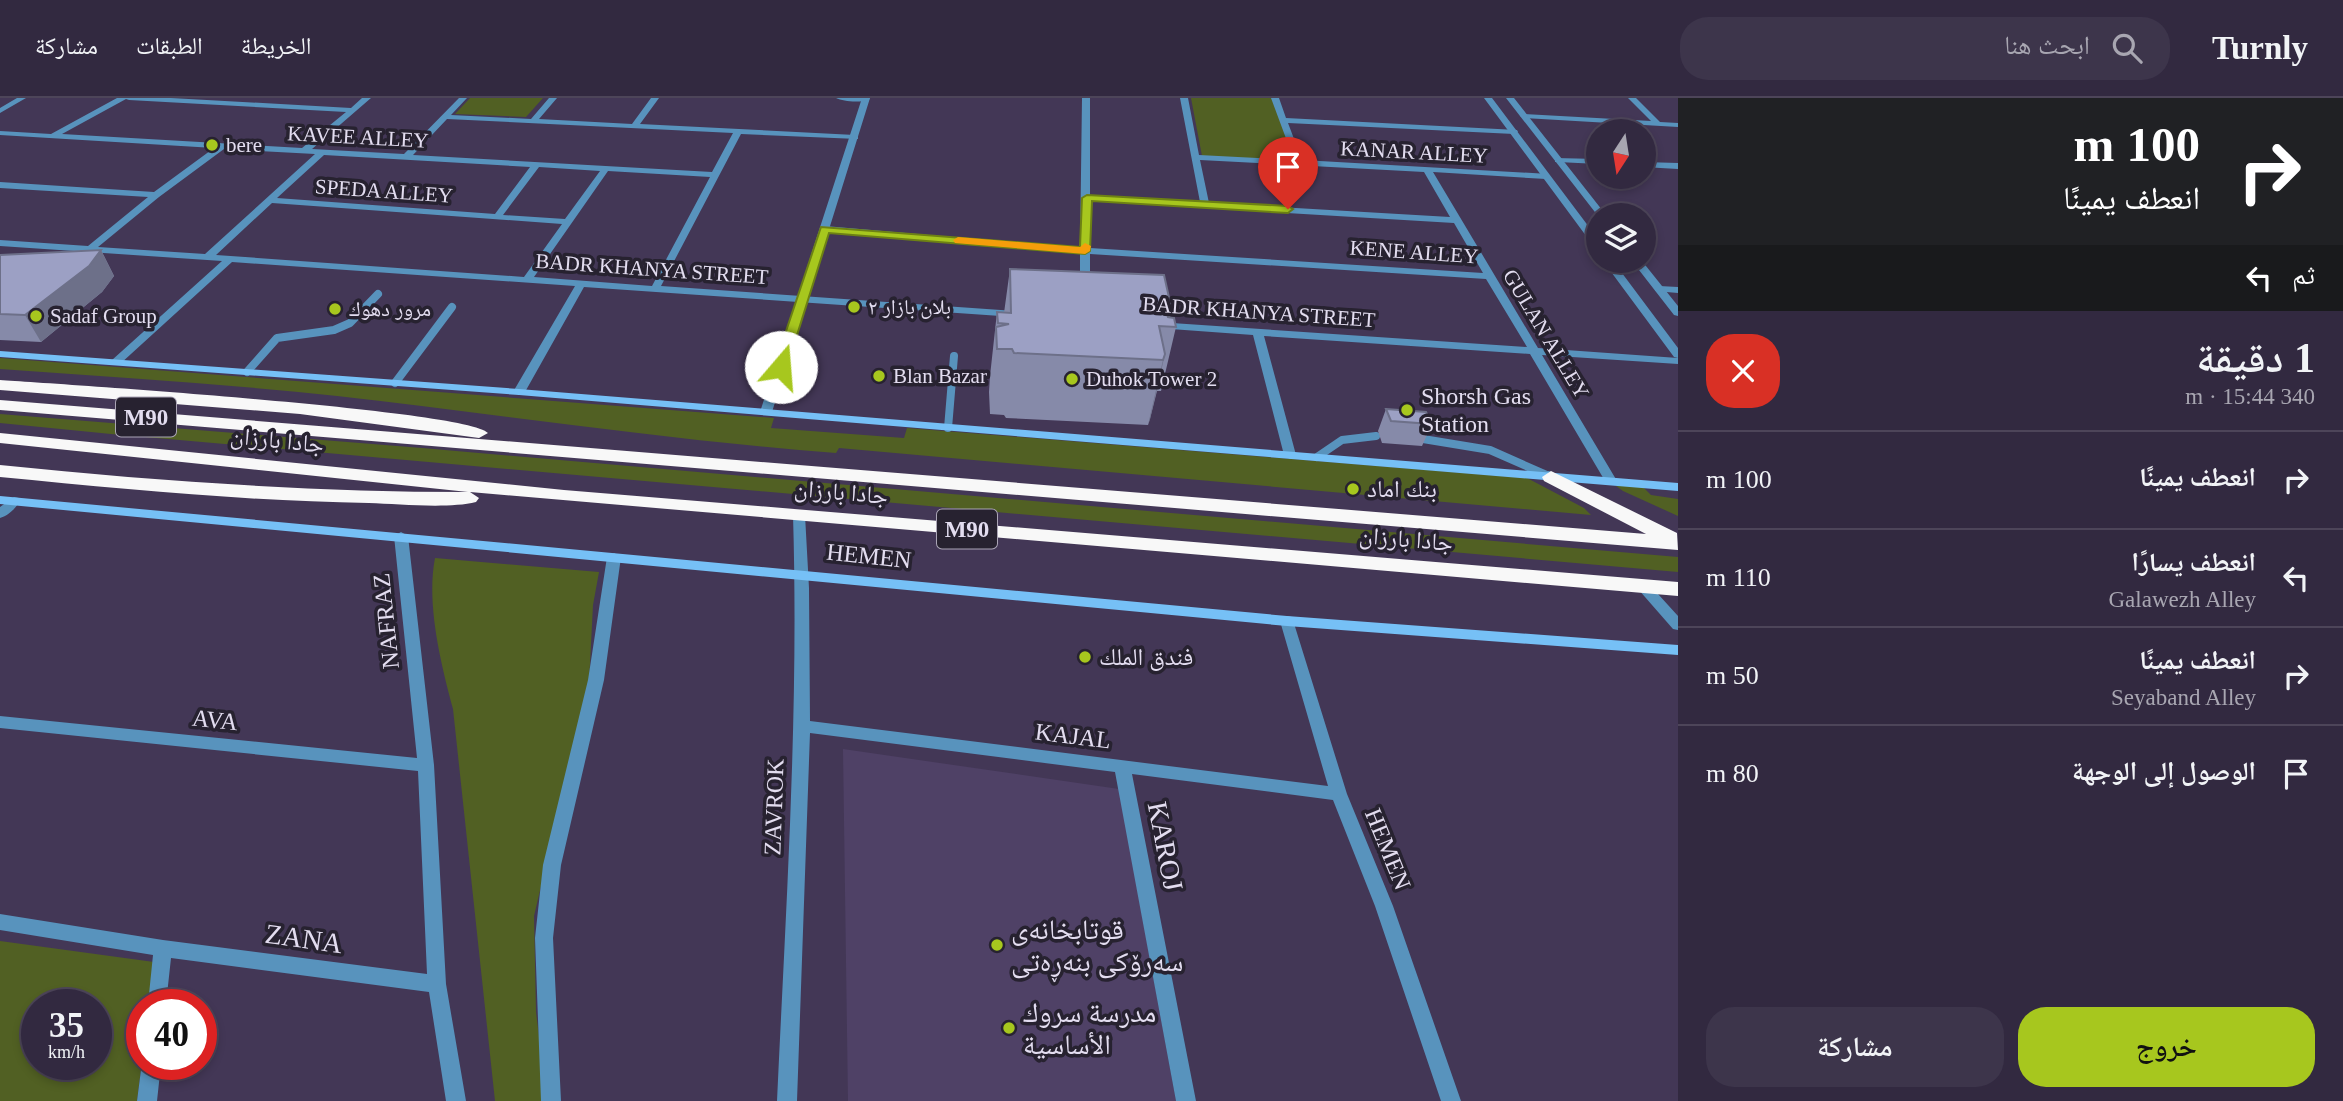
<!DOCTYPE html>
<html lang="ar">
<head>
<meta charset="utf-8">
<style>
  :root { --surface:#322940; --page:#3d354b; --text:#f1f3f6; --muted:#a8a6b1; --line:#4d4559; --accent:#a7c71e }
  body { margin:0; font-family:"Times New Roman","Noto Naskh Arabic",serif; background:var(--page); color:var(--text); direction:rtl; height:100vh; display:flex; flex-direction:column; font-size:26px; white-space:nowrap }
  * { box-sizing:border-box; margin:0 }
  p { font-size:23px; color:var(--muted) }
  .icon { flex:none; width:38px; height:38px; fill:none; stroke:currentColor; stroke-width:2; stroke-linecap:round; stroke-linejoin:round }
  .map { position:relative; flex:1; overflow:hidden; direction:ltr }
  .drawer { display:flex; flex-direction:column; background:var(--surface); width:665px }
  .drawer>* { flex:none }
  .guide { background:#202124; color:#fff; overflow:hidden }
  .needle { width:46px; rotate:192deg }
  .controls { position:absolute; left:1586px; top:21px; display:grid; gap:14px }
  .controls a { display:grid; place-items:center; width:70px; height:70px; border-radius:50%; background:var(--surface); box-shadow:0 4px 10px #0003,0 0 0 2px var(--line); font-size:35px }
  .speed { position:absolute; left:21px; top:891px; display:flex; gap:14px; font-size:35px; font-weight:700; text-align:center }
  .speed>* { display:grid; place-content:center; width:91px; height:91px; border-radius:50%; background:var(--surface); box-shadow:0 4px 10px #0003,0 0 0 2px var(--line); line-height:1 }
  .speed small { font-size:18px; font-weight:400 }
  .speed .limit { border:10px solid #d22; background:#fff; color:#111 }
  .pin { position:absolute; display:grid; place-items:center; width:60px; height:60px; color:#fff; margin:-72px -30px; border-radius:50% 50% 50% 0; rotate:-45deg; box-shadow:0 0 7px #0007 }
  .pin .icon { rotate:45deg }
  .me { position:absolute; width:77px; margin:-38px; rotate:18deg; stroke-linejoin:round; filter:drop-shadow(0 0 5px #0008) }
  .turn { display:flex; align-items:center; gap:24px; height:147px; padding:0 28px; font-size:32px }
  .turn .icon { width:91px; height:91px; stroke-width:2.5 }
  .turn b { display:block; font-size:49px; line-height:60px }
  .then { display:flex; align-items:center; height:66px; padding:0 28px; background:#0003; gap:14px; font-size:26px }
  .round { display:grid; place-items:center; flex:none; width:74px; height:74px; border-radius:28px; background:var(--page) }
  .head { display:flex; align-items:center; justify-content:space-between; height:119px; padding:0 28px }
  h1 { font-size:42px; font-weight:600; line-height:52px }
  .cta { display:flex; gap:14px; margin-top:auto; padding:14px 28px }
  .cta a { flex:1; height:80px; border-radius:28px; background:var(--accent); color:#111; font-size:28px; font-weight:600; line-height:80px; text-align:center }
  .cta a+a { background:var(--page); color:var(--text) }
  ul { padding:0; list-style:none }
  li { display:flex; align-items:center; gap:21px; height:98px; padding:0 28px; border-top:2px solid var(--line) }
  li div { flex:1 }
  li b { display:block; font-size:26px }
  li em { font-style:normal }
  header { display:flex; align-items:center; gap:42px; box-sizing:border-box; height:98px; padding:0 35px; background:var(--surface); border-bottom:2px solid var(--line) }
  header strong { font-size:33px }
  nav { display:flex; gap:38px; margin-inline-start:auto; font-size:24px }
  .search { width:490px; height:63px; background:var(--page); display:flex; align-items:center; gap:18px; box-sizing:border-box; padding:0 24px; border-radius:28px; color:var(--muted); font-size:26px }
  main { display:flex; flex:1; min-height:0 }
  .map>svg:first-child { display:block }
  .built { fill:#4f4166 }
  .green { fill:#516023; fill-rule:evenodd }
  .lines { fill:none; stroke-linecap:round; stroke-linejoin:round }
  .service-far1 { stroke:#5893bd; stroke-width:8 }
  .service { stroke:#5893bd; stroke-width:10 }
  .minor { fill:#5893bd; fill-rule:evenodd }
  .tertiary { fill:#5893bd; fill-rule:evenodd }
  .secondary { fill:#76c0f6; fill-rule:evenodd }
  .motorway { fill:#f8f8f8; fill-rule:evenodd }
  .wall { fill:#868aa9 }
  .shaded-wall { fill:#6d7089 }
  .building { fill:#9ca0c4; stroke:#6d7089; stroke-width:2 }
  .route { fill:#a7c71e; stroke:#6d8114; stroke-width:2 }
  .slow { fill:#f59e0b }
  .poi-dot { fill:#a7c71e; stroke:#272230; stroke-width:2.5 }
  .labels { text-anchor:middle; stroke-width:7; stroke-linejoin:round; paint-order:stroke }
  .far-street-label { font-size:21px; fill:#e3ddf0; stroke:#272230 }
  .far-poi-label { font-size:21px; fill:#e3ddf0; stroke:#272230; text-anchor:start }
  .shield { fill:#272230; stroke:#aba5b6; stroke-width:2 }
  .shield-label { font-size:23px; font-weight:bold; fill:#e3ddf0 }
  .poi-label { font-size:24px; fill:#e3ddf0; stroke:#272230; text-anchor:start }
  .street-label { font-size:24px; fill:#e3ddf0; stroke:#272230 }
  .near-street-label { font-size:28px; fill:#e3ddf0; stroke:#272230 }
  .near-poi-label { font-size:28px; fill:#e3ddf0; stroke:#272230; text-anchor:start }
</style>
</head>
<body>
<header>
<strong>Turnly</strong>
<div class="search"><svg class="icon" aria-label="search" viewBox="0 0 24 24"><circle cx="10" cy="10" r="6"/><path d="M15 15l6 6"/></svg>ابحث هنا</div>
<nav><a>الخريطة</a><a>الطبقات</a><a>مشاركة</a></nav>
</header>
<main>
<section class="drawer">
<div class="guide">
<div class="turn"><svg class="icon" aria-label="right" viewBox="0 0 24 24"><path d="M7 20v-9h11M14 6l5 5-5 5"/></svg><div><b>100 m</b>انعطف يمينًا</div></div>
<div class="then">ثم<svg class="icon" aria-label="left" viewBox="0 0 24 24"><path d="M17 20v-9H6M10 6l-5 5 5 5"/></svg></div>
</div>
<div class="head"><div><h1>1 دقيقة</h1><p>340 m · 15:44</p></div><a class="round" style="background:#d93025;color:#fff"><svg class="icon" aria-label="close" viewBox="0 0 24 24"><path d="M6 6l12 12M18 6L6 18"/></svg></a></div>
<ul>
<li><svg class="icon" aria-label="right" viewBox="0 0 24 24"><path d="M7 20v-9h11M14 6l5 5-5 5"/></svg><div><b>انعطف يمينًا</b></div><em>100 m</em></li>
<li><svg class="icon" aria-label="left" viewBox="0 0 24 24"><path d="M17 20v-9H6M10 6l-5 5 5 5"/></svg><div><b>انعطف يسارًا</b><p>Galawezh Alley</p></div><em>110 m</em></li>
<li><svg class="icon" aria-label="right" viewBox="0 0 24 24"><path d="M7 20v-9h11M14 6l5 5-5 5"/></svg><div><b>انعطف يمينًا</b><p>Seyaband Alley</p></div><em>50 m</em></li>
<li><svg class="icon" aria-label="arrive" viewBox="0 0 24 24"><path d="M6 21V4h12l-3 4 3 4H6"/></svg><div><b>الوصول إلى الوجهة</b></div><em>80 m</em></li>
</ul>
<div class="cta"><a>خروج</a><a>مشاركة</a></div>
</section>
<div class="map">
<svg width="1678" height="1003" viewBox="0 0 1678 1003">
  <rect width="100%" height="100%" fill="#433756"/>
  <path class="built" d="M843,651L1119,691L1176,1003H848Z"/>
  <path class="green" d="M470,0H543L526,19L455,16Z
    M1191,0H1273L1295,63L1202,58Z
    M0,260L774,320L771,330L904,340L907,330L1527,380L1584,410L1591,417L839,350L836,355C669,342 504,317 337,298C225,286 112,279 0,271Z
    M0,316L422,350L1678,459V474L111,336L0,325Z
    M1616,388H1642L1651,397L1678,401V418L1623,393Z
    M435,460L599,474L593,507L589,585L534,818L536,914L547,1003H495L453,611C441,566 426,506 435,460Z
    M0,843L154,864L149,906H142V963L137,1003H0ZM37,906H96V966H37Z"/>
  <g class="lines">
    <path class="service-far1" d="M247,274L277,240L334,232L350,225L378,196
      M395,285L452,209
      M948,330L954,258
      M1423,341L1490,352L1551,379
      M1317,359L1342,342L1376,338"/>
    <path class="service" d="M1548,378L1551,379"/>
    <path class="minor" d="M17,0H26L0,15V10Z
      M117,0H171L351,10L362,0H371L312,51L404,56L459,0H467L451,17L531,21L549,0H557L539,21L632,26L651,0H659L640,26L855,37H858V41L741,36L661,188L1015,213L1020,216L1015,219L584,189L525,294L519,297L513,294L575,188L232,164L120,266L116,267L111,264L112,262L222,163L0,148V142L88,148L148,99L0,90V84L154,94L214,50L0,37V33L51,36ZM126,1L129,2L346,14L302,50L62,36ZM447,21L733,35L712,74L413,57ZM224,51L315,56L205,156L98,149L159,99ZM324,57L530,69L495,116L277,100ZM539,69L600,73L565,121L503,117ZM608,73L710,79L652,188L534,179ZM272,105L562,126L524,179L216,157Z
      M836,0H869L870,1C862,5 844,4 836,0Z
      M1082,0H1090V98L1200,104L1180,0H1188L1199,57L1294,62L1271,0H1279L1286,20L1517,32L1518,34L1514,36L1288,25L1302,62L1549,76V80L1546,81L1433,74L1538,250L1678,260V266L1542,257L1617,383L1615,386L1611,387L1605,383L1530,256L1264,238L1296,357L1290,361L1284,357L1253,237L1157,230L1152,227L1157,224L1527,249L1486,181L1090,156V192L1085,195L1080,192V155L825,134L820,131L825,128L1080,150ZM1200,62L1424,74L1450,119L1209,105ZM1090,103L1454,125L1483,175L1090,150Z
      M1628,0H1636L1660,24L1678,25V29L1524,20L1520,18L1524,16L1651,23Z
      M1555,60L1598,61V66L1558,64H1555Z
      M1643,64L1678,65V71L1643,69Z
      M1659,188L1678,189V195L1655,193V189Z
      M14,399L19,400L20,403C16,410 8,418 0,420V409Z
      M799,413L805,417L809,490L810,623L1328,688L1280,523L1287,518L1292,519L1347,696L1393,808L1461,1003H1441L1375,808L1333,702L1132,676L1196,1003H1176L1115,674L810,635L797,1003H777C786,807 799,613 793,417Z
      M401,434L408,438L434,667L446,886L466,1003H446L429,894L171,860L166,906H148L153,857L0,832V816L163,842L427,876L418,673L0,630V618L417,660L394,438Z
      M614,455L621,459L604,582L561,767L553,840L561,1003H541L535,840L543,767L588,582L607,459Z
      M1643,483L1648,485L1678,518V532L1673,531L1638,491L1636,488Z
      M142,964V966H161L157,1003H137Z"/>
    <path class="tertiary" d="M862,0H870L772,314L770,316H762L760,314Z
      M1484,0H1492L1598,141V151L1595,150Z
      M1506,0H1514L1606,117L1598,118Z
      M1603,163H1613L1678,250V260L1674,259Z
      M1632,163H1642L1678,208V218L1674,217Z"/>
    <path class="secondary" d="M0,253L519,291L1678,385V393L519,297L0,259Z
      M0,398L1287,518L1678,547V557L1287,528L0,406Z"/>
    <path class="motorway" d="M0,282C59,286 468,312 488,335L479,340L300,316L0,292Z
      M0,302L1646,436L1544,383L1542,379L1551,373L1677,435L1678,452L0,312Z
      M0,335L564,392L1678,484V498L470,394L479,400L476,404C448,411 399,406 369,405C246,403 123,391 0,379V367C156,383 311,394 468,394L0,345Z"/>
  </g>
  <path class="wall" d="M101,152L114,178L102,194L41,244L0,242V157Z
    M1010,171L1172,213L1171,220L1176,229L1161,293H1157L1150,321L1148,327L1006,320L1004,317L990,316L989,294L990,278L997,214L1004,215Z
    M1386,311L1432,326L1422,348L1382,345L1378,333Z"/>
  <path class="shaded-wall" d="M101,152L114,178L102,194L41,244L25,217Z
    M1165,256L1150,321L1148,327L1163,262Z"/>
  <path class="building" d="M101,152L89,168L25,217L0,216V157Z
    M1010,171L1164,177L1172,213H1166L1168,219L1174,220L1176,229L1159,228L1165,256L1163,262L1014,255L1012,251H997L996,229L1009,226L998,225L997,214L1011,215Z
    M1386,311L1426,314L1432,326L1391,323Z"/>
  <path class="route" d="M1087,97L1288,108L1293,111L1288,115L1092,103L1090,153L1085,156L829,135L787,269L781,272L774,269L821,129L1080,149L1082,100Z"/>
  <path class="slow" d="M958,139L1080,149L1085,145L1091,148L1090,153L1085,156L955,145L953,142Z"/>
  <g class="poi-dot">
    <circle cx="212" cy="47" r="7"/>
    <circle cx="854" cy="209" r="7"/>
    <circle cx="335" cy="211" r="7"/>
    <circle cx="36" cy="218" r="7"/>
    <circle cx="879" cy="278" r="7"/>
    <circle cx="1072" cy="281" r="7"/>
    <circle cx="1407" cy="312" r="7"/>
    <circle cx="1353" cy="391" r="7"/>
    <circle cx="1085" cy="559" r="7"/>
    <circle cx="997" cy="847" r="7"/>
    <circle cx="1009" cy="930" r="7"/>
  </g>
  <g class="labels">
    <g class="far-street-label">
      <text transform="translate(358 39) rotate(3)" y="7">KAVEE ALLEY</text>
      <text transform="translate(1414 54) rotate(3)" y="7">KANAR ALLEY</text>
      <text transform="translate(384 93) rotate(4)" y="7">SPEDA ALLEY</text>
      <text transform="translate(1414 154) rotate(4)" y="7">KENE ALLEY</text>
      <text transform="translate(652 171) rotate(4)" y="7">BADR KHANYA STREET</text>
      <text transform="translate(1259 214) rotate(4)" y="7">BADR KHANYA STREET</text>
      <text transform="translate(1546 236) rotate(59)" y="7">GULAN ALLEY</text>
    </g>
    <g class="far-poi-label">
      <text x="226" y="54">bere</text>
      <text x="868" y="216">بلان بازار ٢</text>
      <text x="349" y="218">مرور دهوك</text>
      <text x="50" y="225">Sadaf Group</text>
      <text x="893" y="285">Blan Bazar</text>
      <text x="1086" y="288">Duhok Tower 2</text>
    </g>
    <g class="shield">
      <rect x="116" y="299.5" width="60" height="39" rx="5"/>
      <rect x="937" y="411.5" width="60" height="39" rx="5"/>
    </g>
    <g class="shield-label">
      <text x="146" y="327">M90</text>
      <text x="967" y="439">M90</text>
    </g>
    <g class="poi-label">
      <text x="1421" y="306">Shorsh Gas<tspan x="1421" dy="28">Station</tspan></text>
      <text x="1367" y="399">بنك اماد</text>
      <text x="1099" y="567">فندق الملك</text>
    </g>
    <g class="street-label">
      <text transform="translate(277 342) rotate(6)" y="8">جادا بارزان</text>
      <text transform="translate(841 394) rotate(5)" y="8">جادا بارزان</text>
      <text transform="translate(1406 441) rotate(5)" y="8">جادا بارزان</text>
      <text transform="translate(869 458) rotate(6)" y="8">HEMEN</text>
      <text transform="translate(386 523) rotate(-96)" y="8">NAFRAZ</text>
      <text transform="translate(215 622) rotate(6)" y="8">AVA</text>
      <text transform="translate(1073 638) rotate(7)" y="8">KAJAL</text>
      <text transform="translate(774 709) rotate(-88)" y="8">ZAVROK</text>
      <text transform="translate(1388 751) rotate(68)" y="8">HEMEN</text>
    </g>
    <g class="near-street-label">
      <text transform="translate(1166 748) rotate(79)" y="10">KAROJ</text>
      <text transform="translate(304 840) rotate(8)" y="10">ZANA</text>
    </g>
    <g class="near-poi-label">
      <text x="1011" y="841">قوتابخانەی<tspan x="1011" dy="32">سەرۆکی بنەڕەتی</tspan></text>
      <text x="1023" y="924">مدرسة سروك<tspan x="1023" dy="32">الأساسية</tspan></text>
    </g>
  </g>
</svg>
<div class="controls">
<a><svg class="needle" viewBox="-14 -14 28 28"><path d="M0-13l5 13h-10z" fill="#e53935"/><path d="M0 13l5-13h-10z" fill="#a8a6b1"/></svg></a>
<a><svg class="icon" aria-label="layers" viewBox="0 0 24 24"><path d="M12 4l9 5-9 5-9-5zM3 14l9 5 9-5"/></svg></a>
</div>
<div class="speed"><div>35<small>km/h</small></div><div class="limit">40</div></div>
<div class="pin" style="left:1288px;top:111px;background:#d93025"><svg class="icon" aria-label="arrive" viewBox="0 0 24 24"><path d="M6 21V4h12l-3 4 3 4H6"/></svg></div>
<svg class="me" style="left:781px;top:269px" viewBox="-20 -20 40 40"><circle r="19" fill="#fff"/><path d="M0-13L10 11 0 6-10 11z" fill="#a7c71e"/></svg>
</div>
</main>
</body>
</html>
